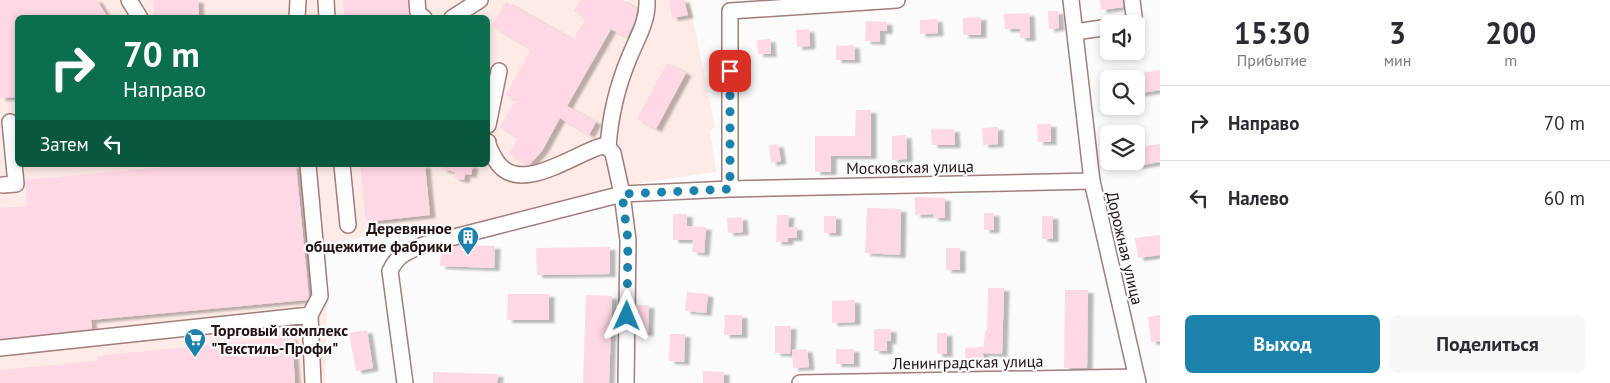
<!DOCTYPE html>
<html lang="ru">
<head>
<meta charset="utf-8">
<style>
  :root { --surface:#fff; --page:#f7f7f7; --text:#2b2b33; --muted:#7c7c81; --line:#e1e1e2; --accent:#1c81ab }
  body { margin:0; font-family:"PT Sans",sans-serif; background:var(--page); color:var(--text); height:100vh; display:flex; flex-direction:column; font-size:19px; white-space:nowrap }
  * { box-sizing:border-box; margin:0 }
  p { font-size:16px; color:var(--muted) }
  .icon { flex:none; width:28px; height:28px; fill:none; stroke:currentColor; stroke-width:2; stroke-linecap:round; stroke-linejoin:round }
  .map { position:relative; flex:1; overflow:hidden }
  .details { display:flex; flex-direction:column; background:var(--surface); width:450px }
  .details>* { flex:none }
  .hud { position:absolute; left:15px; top:15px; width:475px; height:152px; border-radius:8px; box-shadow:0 2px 8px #0003; background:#0b6e4f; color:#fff; overflow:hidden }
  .controls { position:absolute; left:1100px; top:15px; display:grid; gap:10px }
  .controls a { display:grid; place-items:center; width:45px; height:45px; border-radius:8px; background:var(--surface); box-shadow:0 2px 8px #0003; font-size:25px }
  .pin { position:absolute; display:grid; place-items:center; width:42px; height:42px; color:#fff; margin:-21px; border-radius:10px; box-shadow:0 2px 8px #0006 }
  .me { position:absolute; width:55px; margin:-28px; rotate:1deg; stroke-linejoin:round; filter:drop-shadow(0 0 4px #0008) }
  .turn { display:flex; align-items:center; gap:18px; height:105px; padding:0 25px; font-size:22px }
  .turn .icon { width:65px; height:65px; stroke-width:2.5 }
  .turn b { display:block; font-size:35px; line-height:42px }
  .then { display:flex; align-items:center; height:48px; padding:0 25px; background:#0003; gap:10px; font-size:19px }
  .eta { display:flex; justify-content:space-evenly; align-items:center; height:85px; text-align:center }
  .eta b { font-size:30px; font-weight:700; line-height:35px }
  .action { display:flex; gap:10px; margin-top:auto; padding:10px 25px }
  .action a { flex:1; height:58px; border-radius:8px; background:var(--accent); color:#fff; font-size:20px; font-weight:700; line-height:58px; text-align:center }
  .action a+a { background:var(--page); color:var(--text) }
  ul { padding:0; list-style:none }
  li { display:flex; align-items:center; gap:15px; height:75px; padding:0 25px; border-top:1px solid var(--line) }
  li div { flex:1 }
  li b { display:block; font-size:19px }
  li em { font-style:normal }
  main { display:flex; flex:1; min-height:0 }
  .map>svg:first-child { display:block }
  .built { fill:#feeae7; fill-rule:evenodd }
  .building { fill:#ffd8e5; filter:url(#shadow) }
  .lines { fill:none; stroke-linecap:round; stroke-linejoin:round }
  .minor-casing { stroke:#a27d79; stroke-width:18 }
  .minor { stroke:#fff; stroke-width:15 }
  .route { stroke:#1c81ab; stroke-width:9; stroke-dasharray:0 16.2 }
  .labels { text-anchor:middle; stroke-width:4.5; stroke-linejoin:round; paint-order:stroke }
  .street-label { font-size:16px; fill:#211312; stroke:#fbfbfb }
  .poi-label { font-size:16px; font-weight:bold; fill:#211312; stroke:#fbfbfb; text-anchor:end }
</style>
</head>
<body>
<main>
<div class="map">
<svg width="1160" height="383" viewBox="0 0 1160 383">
  <defs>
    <filter id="shadow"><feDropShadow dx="5.5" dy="3" stdDeviation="1" flood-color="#0004"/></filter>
  </defs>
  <rect width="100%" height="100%" fill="#fbfbfb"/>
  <path class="built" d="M0,0H689L715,127L710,131L716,172L605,188L520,214L421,237L400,230L325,244L329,301L327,309L325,383H0ZM18,18H488V165H18Z"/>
  <path class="building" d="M0,0H97L108,18H18V97L0,98Z
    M153,0H198L199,18H154Z
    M343,0H408L410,18H345Z
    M580,0H622L637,9L635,20L627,38L611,29L567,106L596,122L589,135L560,118L542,151L529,165H528L509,154L518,138L500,127L516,100L506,95L531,49L492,26L506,2L573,40L586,18L574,11Z
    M669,0H684L688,15L672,18Z
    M1100,0H1123V7L1101,10Z
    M1048,11H1058L1059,28L1049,29Z
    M1029,13L1030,38H1020V29H1005L1004,14Z
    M981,17V35H963V18Z
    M937,19L938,33L920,34V20Z
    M866,21L887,22V31H880V42L865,41Z
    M809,29L810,46L797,47L796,30Z
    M770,39L771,54H758L757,40Z
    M854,45L855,60H836V46Z
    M667,63L686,73L656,129L637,119Z
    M1160,70V90L1136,94V74Z
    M856,110H871V156H831V172H815V136H855Z
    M1037,124H1051V142H1038Z
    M998,127V144L983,145L982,128Z
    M931,129H954L955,145H932Z
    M906,135L907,159L892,160V136Z
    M778,144L781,161L771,163L769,145Z
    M1160,144V162L1136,166V147Z
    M186,165H296L309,298L307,300L91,320L92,329L0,339V208L27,206L25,180Z
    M360,165H425L430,215L366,222Z
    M443,165H473L471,175L465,174L464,180L454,178L455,172L442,169Z
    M915,197L945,198V218H933V214L915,215Z
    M867,208L901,209L900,255L865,253Z
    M984,213H994V230H984Z
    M673,214H687V226L706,227L704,253L692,252L693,240H673Z
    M777,215H789L788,227H797V238H788V242H776Z
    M824,216H836V233H824Z
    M1042,216H1053V239H1042Z
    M742,217L743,232L728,233L727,218Z
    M1160,235V255L1138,258L1135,238Z
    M459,245L495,246L494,268L440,266L441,250Z
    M610,247V274L537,275L536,248Z
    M946,248H960V270H946Z
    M988,288H1004L1002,354L983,353L984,366L966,367L965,348L983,347V352L985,331H987Z
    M1065,290H1088L1087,368H1064Z
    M687,292L708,294L706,313L685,311Z
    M508,294H549V320H507Z
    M586,295L612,296L609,383H583Z
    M855,300V322L832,323V301Z
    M636,305H649L648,333L636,332Z
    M725,315H742V335H724Z
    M1160,315V341L1151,342L1148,317Z
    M775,326H791L790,354L775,353Z
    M874,329H891V341H887V351H874Z
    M367,330L373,368L356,371L349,333Z
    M937,333H947V354H937Z
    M670,334H685L684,362L669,361Z
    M292,337L295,383H0V370L97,361L98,356Z
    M807,349L809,367L793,368L792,350Z
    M836,349H854V364H836Z
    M703,371L724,372V383H703Z
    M433,372L498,374L497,383H433Z"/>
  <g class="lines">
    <g class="minor-casing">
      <path id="minor" d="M129,0L140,18
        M326,0L327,18
        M417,0L418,13L424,18
        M1071,0L1092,181L1138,383
        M1132,0L1135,24
        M297,18L298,0
        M452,18L480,0
        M1075,32L1109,27
        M488,125L499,71
        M488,142C488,148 492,153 495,159C517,198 573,154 602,146L608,148L613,153L622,194L628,240L626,383
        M608,148C610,116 617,87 629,58C637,38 648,22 647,0
        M308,165L320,296L310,315
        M342,165L348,225
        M3,185L16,184L10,122
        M730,189V11L897,0
        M0,348L310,315L313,383
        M405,383L390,271C397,255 407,252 423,245L622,194L730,189L1092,181
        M800,383L1137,377"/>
    </g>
    <use href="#minor" class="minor"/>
  </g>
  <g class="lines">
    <path class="route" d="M627,316L628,240L622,194L730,189V71"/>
  </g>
  <defs>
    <g id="building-pin" transform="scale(1.125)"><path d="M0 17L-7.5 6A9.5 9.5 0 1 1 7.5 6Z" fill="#1c81ab" stroke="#fbfbfb"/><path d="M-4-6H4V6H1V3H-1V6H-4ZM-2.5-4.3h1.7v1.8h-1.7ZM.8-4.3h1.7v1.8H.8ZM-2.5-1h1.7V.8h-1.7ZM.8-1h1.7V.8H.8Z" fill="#fff"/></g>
    <g id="supermarket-pin" transform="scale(1.125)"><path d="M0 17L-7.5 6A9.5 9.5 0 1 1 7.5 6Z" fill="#1c81ab" stroke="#fbfbfb"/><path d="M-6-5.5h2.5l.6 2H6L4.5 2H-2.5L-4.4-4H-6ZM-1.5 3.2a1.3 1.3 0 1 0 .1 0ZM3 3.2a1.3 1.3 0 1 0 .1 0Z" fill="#fff"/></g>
  </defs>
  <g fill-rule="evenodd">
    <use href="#building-pin" x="468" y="237"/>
    <use href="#supermarket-pin" x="195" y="339"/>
  </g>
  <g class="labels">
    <g class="street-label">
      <text transform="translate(910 167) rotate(-1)" y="6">Московская улица</text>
      <text transform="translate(1125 248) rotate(77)" y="6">Дорожная улица</text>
      <text transform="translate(968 362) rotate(-1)" y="6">Ленинградская улица</text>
    </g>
    <g class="poi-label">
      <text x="452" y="234">Деревянное<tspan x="452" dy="18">общежитие фабрики</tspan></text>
      <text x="211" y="336" text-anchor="start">Торговый комплекс<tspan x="211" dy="18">"Текстиль-Профи"</tspan></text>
    </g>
  </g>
</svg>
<div class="controls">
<a><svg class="icon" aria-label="sound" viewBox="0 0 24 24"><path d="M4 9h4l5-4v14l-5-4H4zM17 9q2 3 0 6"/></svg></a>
<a><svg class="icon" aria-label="search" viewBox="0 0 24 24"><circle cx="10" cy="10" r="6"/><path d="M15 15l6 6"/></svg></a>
<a><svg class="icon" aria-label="layers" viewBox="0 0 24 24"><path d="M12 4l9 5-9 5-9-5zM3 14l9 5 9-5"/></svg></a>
</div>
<div class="pin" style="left:730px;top:71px;background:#d93025"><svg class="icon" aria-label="arrive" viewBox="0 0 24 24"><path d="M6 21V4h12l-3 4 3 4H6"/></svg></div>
<svg class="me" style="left:627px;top:316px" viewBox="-20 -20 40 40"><path d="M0-17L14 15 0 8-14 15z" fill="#1c81ab" stroke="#fff" stroke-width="4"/></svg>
<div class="hud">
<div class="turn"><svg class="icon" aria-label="right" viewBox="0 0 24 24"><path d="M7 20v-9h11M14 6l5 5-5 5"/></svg><div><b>70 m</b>Направо</div></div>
<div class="then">Затем<svg class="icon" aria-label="left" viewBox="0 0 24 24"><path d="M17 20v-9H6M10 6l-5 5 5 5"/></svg></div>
</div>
</div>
<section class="details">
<div class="eta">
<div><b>15:30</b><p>Прибытие</p></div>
<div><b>3</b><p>мин</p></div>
<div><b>200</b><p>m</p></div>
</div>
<ul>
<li><svg class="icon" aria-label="right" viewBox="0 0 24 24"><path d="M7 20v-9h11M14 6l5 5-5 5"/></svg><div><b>Направо</b></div><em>70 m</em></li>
<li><svg class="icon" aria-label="left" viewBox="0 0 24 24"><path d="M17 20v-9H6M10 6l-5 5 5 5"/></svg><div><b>Налево</b></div><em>60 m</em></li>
</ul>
<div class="action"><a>Выход</a><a>Поделиться</a></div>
</section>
</main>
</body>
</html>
